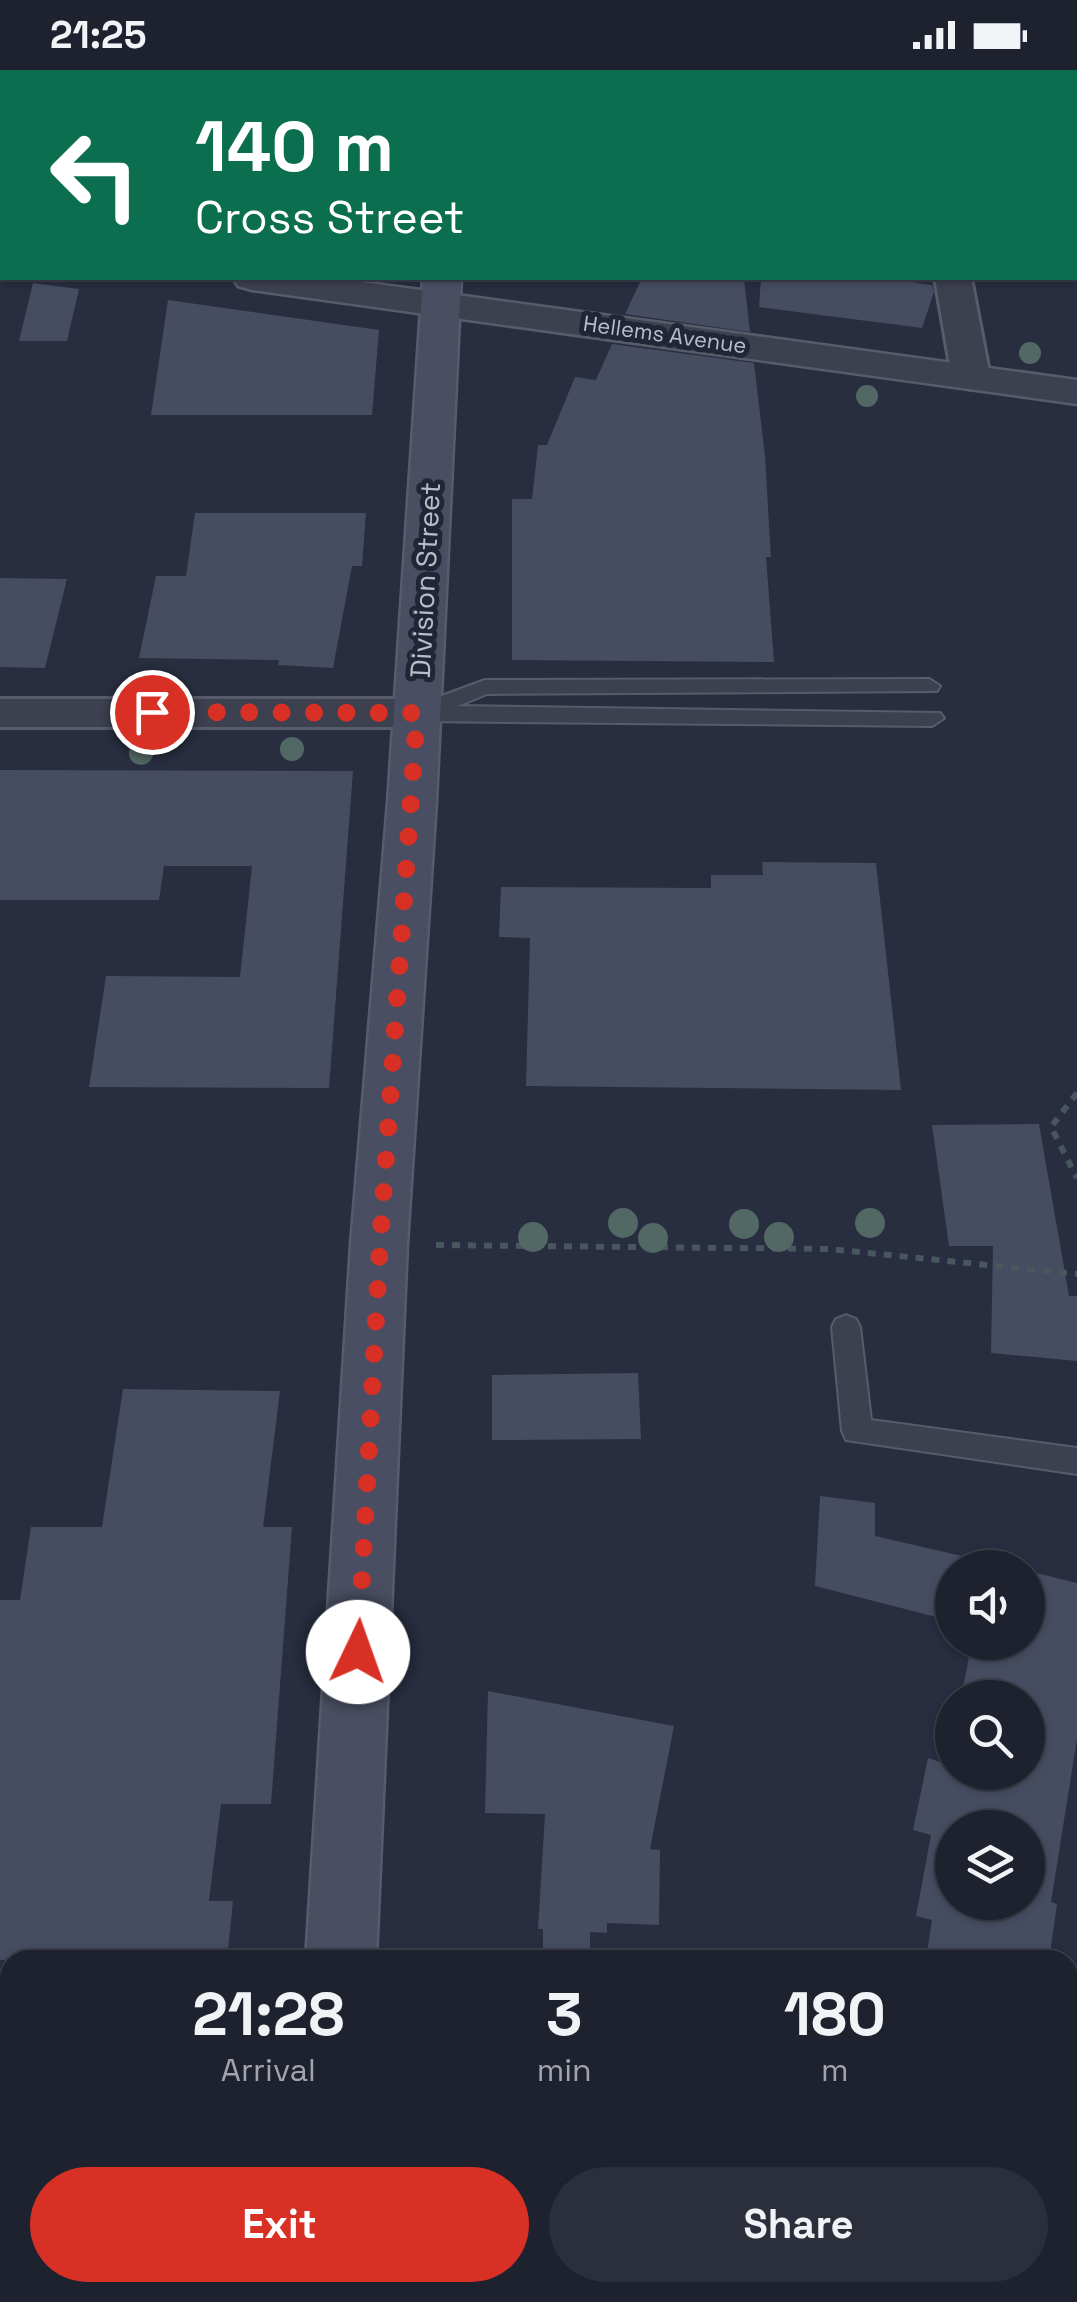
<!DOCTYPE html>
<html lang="en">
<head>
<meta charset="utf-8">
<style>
  :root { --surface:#1e222f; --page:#2b2f3b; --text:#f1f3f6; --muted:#a1a4aa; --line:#3c3f4b; --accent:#d93025 }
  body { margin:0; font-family:"Space Grotesk",sans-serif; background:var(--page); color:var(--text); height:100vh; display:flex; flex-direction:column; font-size:38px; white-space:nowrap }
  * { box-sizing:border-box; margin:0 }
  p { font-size:32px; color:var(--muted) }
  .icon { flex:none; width:55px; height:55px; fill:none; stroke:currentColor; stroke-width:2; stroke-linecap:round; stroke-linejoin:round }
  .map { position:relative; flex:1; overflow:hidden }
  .details { position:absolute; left:0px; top:1880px; width:1078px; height:352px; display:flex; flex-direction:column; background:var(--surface); border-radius:30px 30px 0 0; box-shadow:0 2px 8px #0004,0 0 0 2px var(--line) }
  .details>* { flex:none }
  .hud { position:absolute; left:0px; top:0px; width:1078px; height:210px; box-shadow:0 2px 8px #0004,0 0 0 2px var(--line); background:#0b6e4f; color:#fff; overflow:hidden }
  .controls { position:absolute; left:935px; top:1480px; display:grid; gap:20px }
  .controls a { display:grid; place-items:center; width:110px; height:110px; border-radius:50%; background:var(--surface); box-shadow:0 2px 8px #0004,0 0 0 2px var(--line); font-size:50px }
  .pin { position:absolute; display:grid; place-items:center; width:85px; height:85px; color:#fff; margin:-42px; border:5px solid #fff; border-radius:50%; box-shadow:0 2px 10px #0007 }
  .me { position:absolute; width:110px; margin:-55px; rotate:3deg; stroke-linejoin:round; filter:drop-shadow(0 0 8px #0008) }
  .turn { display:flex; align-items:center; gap:35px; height:210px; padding:0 30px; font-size:45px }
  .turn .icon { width:130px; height:130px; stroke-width:2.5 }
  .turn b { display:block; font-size:70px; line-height:85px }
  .eta { display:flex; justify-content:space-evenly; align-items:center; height:170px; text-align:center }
  .eta b { font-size:60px; font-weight:600; line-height:70px }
  .primary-button { display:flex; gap:20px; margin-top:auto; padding:20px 30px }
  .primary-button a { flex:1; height:115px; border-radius:60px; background:var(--accent); color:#fff; font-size:40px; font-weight:600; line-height:115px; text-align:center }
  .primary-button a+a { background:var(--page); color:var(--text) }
  .status { display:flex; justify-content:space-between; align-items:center; height:70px; padding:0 50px; background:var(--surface); direction:ltr }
  .status svg { height:28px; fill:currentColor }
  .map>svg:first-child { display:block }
  .building { fill:#474d61; fill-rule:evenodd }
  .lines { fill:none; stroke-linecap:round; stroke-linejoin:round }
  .service-casing { stroke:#575b6a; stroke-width:4 }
  .minor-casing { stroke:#575b6a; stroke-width:6 }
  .tertiary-casing { stroke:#575b6a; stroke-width:5 }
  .secondary-casing { stroke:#575b6a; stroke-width:5 }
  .path { stroke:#48565d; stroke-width:6; stroke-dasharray:8 8; stroke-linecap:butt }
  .service { fill:#3c404f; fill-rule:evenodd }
  .minor { fill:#3c404f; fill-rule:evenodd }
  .tertiary { fill:#3c404f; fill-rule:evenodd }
  .secondary { fill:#4a4e62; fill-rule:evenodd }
  .tree { fill:#516864 }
  .route { stroke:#d93025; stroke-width:18; stroke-dasharray:0 32.4 }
  .labels { text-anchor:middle; stroke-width:10; stroke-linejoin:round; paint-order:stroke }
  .far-street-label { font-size:22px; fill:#b9bcca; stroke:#212535 }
  .street-label { font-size:28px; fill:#b9bcca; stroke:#212535 }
</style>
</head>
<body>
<div class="status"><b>21:25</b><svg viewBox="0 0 49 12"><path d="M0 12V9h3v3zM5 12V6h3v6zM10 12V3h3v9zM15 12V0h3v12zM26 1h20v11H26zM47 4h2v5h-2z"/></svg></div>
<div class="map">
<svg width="1077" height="2232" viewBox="0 0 1077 2232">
  <rect width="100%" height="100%" fill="#282d3f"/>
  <path class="building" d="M642,208H744L750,262L625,244Z
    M761,208H882L932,215L934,222L922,258L759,237Z
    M33,213L79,219L67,271H19Z
    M168,230L379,260L372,345H151Z
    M612,274L754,293L765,386L771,487H766L774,592L512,590V429H532L538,375H547L575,307L596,310Z
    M195,443H366L362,496H352L333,598L278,595L279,590L139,588L156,506H186Z
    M0,508L67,509L45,598L0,597Z
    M0,700L353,701L329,1018L89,1017L106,906L240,907L252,796H164L159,830H0Z
    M762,792L876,793L901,1020L526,1016L530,868L499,867L501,817L711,818V805H763Z
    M1039,1054L1069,1226H1077V1291L991,1283L993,1176H949L932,1055Z
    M638,1303L641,1369L492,1370V1305Z
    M123,1319L280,1321L263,1457H292L271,1734H221L209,1831H233L227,1890H0V1530H20L31,1457H102Z
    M820,1426L875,1433V1466L1014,1498H952V1551L815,1516Z
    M1028,1501L1077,1513V1669L1051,1832L1057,1834L1049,1890H926L932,1850L916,1846L931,1765L913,1760L928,1688L947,1694L952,1668V1702H1028V1628H961L972,1572H1028ZM952,1758H1028V1832H952Z
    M488,1621L674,1656L650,1779L660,1780L659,1855L607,1853V1863L590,1862V1890H543V1859H538L545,1744L485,1743Z"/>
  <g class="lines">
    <g class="service-casing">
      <path id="service" d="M383,0H420L422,2H385Z
        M929,609L940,616L937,621L487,624L458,636L940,643L944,648L932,656L417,651L405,643L409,638L485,610Z
        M846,1245L856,1249L860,1257L871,1350L1077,1378V1404L846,1370L842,1361L832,1257L836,1249Z"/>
    </g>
    <g class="minor-casing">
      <path id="minor" d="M900,0H934V2H901Z
        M935,208H971L990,307L985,315L971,319L957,315L952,307Z
        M0,629H417L433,633L439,643L433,653L417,657H0Z
        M1077,2141V2232H1034L1035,2222H1068V2144Z"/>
    </g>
    <g class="tertiary-casing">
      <path id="tertiary" d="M0,162H2V184H0Z
        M233,208H332L1077,310V334L252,220L238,216Z"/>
    </g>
    <g class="secondary-casing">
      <path id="secondary" d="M423,208H461L436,732L407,1174L376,1890H306L351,1174L388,732Z
        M285,2222H361V2232H285Z"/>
    </g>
    <path class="path" d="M1077,1023L1051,1057L1077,1108
      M436,1175L829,1179L1077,1204"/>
    <use href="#service" class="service"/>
    <use href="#minor" class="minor"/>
    <use href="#tertiary" class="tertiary"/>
    <use href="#secondary" class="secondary"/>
  </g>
  <g class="tree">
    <circle cx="1030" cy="283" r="11"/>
    <circle cx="867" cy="326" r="11"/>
    <circle cx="292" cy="679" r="12"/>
    <circle cx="141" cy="683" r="12"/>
    <circle cx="623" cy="1153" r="15"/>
    <circle cx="870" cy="1153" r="15"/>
    <circle cx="744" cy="1154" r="15"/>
    <circle cx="533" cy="1167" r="15"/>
    <circle cx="779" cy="1167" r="15"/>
    <circle cx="653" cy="1168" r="15"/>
  </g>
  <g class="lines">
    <path class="route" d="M152,642L417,643L380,1174L358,1582"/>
  </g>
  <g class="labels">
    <g class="far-street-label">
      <text transform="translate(665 264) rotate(8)" y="8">Hellems Avenue</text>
    </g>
    <g class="street-label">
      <text transform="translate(425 510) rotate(-87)" y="10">Division Street</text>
    </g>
  </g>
</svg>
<div class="controls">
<a><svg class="icon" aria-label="sound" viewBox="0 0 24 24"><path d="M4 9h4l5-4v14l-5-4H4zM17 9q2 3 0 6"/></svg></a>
<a><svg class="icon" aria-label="search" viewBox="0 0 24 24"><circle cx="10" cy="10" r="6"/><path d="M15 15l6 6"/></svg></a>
<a><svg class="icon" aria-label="layers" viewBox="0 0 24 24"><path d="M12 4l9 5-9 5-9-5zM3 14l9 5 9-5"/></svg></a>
</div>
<div class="pin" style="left:152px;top:642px;background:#d93025"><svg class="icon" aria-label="arrive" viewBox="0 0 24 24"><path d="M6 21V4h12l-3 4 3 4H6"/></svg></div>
<svg class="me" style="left:358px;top:1582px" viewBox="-20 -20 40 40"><circle r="19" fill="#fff"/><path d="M0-13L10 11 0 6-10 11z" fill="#d93025"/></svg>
<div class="hud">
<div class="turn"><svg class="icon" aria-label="left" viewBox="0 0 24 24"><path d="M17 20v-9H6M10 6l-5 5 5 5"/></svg><div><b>140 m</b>Cross Street</div></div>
</div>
<section class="details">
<div class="eta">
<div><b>21:28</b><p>Arrival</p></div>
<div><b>3</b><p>min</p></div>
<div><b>180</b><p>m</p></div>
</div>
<div class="primary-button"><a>Exit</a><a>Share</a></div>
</section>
</div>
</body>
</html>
